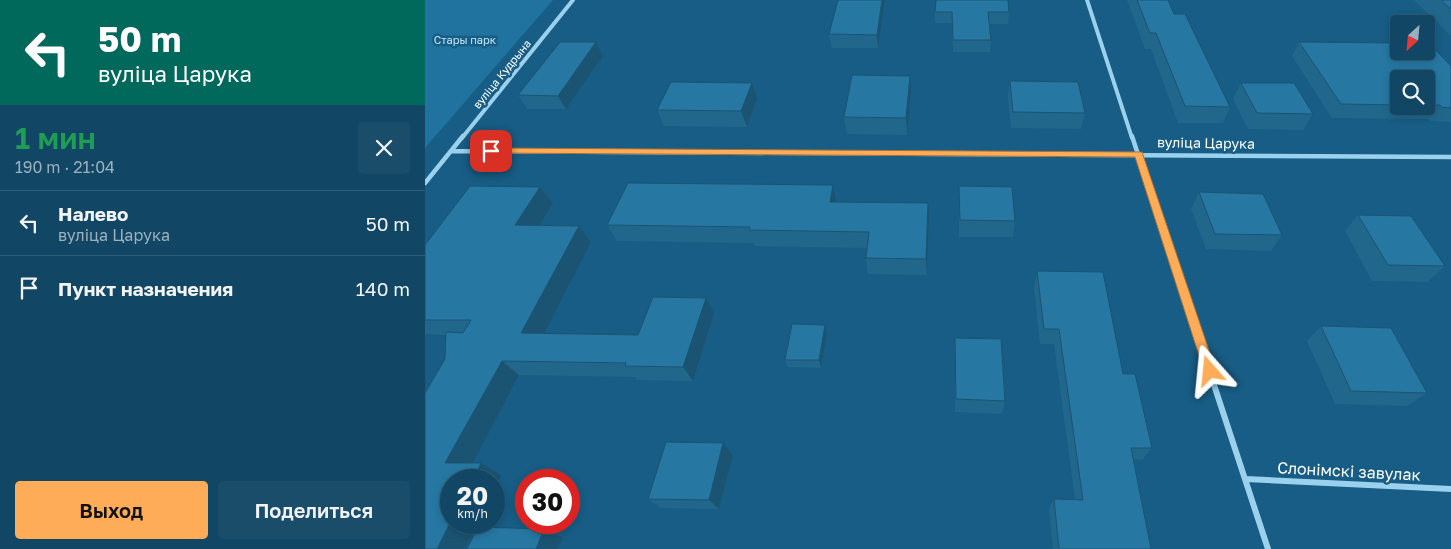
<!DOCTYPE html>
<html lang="ru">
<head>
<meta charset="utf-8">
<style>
  :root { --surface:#114664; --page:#1a4d6a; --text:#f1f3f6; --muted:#9cb1bf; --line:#305e78; --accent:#ffac58 }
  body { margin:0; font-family:"Golos Text",sans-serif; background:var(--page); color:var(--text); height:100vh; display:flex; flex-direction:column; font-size:19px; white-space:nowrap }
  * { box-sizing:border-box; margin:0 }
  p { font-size:16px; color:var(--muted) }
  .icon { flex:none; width:28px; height:28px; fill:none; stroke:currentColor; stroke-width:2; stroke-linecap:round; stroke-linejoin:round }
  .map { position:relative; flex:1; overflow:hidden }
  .panel { display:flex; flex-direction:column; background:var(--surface); width:425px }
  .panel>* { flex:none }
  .banner { background:#00695c; color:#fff; overflow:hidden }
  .needle { width:32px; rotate:206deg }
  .tools { position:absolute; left:965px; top:15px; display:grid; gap:10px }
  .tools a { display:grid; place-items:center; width:45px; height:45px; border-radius:5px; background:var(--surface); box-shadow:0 2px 8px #0003,0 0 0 1px var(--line); font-size:25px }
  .speed { position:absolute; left:15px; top:469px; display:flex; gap:10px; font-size:25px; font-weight:700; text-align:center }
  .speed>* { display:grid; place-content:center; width:65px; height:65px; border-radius:50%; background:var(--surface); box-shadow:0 2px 8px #0003,0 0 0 1px var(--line); line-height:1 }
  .speed small { font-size:12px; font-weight:400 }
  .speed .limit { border:8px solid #d22; background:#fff; color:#111 }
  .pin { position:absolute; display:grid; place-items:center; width:42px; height:42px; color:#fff; margin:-21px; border-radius:10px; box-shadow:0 2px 8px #0006 }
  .me { position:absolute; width:55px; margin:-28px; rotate:342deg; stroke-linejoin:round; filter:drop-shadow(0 0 4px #0008) }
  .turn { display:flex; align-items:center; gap:18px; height:105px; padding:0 15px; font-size:22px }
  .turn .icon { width:65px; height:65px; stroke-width:2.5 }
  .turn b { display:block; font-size:35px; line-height:42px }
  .round { display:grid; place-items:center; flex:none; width:52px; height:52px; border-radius:5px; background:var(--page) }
  .headline { display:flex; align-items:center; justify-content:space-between; height:85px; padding:0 15px }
  h1 { font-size:30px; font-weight:600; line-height:38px; color:#1e9e55 }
  .action { display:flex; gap:10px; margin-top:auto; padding:10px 15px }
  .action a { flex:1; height:58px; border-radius:5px; background:var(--accent); color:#111; font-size:20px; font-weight:600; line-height:58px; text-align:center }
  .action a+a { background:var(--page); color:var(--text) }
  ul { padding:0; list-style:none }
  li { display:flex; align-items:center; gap:15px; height:65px; padding:0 15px; border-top:1px solid var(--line) }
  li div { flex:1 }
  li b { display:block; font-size:19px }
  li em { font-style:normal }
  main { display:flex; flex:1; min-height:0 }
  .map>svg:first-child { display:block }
  .green { fill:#20739e }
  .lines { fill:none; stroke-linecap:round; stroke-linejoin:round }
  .minor-far2 { stroke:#9cd1ed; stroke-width:4 }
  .minor-far1 { stroke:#9cd1ed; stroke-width:4.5 }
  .minor { stroke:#9cd1ed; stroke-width:6 }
  .wall { fill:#21678c; fill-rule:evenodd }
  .shaded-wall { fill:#1b5472 }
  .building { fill:#2678a3; stroke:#1b5472 }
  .route { fill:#ffac58; stroke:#a67039 }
  .labels { text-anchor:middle; stroke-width:5; stroke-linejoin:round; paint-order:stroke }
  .far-park-label { font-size:11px; fill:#c2e6f9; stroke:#175d85 }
  .far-street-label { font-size:11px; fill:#fff; stroke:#175d85 }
  .street-label { font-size:14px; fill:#fff; stroke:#175d85 }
  .near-street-label { font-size:16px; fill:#fff; stroke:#175d85 }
</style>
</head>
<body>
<main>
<section class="panel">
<div class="banner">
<div class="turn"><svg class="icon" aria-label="left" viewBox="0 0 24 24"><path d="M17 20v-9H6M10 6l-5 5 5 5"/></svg><div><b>50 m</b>вуліца Царука</div></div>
</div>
<div class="headline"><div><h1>1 мин</h1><p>190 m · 21:04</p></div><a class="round"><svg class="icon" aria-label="close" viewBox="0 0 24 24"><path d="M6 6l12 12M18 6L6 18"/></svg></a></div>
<ul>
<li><svg class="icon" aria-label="left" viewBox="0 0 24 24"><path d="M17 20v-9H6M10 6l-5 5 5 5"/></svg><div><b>Налево</b><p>вуліца Царука</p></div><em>50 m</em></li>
<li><svg class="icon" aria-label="arrive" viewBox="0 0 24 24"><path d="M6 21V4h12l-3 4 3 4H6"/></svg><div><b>Пункт назначения</b></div><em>140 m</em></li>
</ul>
<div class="action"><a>Выход</a><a>Поделиться</a></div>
</section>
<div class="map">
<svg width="1026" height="549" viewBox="0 0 1026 549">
  <rect width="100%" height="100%" fill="#175d85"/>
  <path class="green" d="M0,0H128L0,148Z"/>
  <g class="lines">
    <path class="minor-far2" d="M662,0L707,138
      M37,138L148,0"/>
    <path class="minor-far1" d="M707,136L766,317
      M26,151L1026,157
      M0,183L38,136"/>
    <path class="minor" d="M766,315L843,549
      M821,479L1026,489"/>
  </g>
  <path class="wall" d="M413,0H460L453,48H407L404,34Z
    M702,0H743L749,14L805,107L798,123H753L726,49H720Z
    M989,0H1026V36Z
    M510,12H584L583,24H564L566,40L565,52H528L527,23H510Z
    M171,42L178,56L141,109H102L93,95Z
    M874,42L1026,66V122L1006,121L1004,119L907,118L867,56ZM974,79H1001V106H974Z
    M585,81L660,113L656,129L586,128L583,97Z
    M816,83L888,114L878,130L823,129L808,99Z
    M486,92L482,135L422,134L419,117Z
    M332,99L322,127L239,126L232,110Z
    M534,186L590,221L588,237H534Z
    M115,187L128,203L114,225L154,226L166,242L119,334L213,335L289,313L268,381L212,380L210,377L94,375L47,463H56L76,475L69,491V480L26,522H53L40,549H0L20,359L21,335L0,334V245Z
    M774,192L857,235L846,251L781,249L766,209Z
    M411,201V202L504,220L502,275L443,274L441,258L442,248L330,246L329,243L192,241L182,225Z
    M933,215L1020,266L1003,282L947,281L920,231Z
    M612,271L698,374L727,448L717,460L709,459L726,549H628L624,509L629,499H650L629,344H615L609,287Z
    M400,325L402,333L396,368L363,367L360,360Z
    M896,326L1002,393L982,406L910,404L882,341Z
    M530,338L580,401L577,414L530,412Z
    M308,455L294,509L236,508L223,499Z"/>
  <path class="shaded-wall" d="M457,0H460L453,48L452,35Z
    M171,42L178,56L141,109L133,96Z
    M485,76L486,92L482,135L481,118Z
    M327,83L332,99L322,127L316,111Z
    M408,185L411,201L408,218L405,202Z
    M115,187L128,203L104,242L90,225Z
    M503,203L504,220L502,275L501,259Z
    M154,226L166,242L112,348L96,333Z
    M281,298L289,313L268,381L258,367Z
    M400,325L402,333L396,368L394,360Z
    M77,361L94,375L42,474L20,463Z
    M298,443L308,455L294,509L284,500Z
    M56,463L76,475L69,491V480H48Z
    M26,521V522H53L40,549H12Z
    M119,529L138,538L133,549H111Z"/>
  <path class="building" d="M413,0H457L452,35L404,34Z
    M511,0H583L584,12H563L566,40H528L527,12H510Z
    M712,0H743L749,14H760L805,107L760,106L731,33H725Z
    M1016,0H1026V9Z
    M135,42H171L133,96L93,95Z
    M874,42L974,43V51H1001V43H1004L1026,66V108L1017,107L1015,105H1001V79H974V105L916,104Z
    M427,75L485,76L481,118L419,117Z
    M585,81L653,82L660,113L588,112Z
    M246,82L327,83L316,111L232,110Z
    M816,83H869L888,114L832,113Z
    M203,183L408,185L405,202L503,203L501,259L441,258L444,232L324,230L325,227L182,225Z
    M45,186L115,187L90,225L154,226L96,333L213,335L228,297L281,298L258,367L200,366L201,363L77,361L20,463H56L48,480H26V521L12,549H0V393L20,359L21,332L38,333L46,320H0V245Z
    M534,186L587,187L590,221L535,220Z
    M774,192L838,194L857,235L790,234Z
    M933,215L986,216L1020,266L963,265Z
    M612,271L678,272L698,374H710L727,448H706L726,549H634L629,499L658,500L634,329H619Z
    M367,324L400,325L394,360H360Z
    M896,326L966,328L1002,393L926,391Z
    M530,338L576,339L580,401L531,399Z
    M241,442L298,443L284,500L223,499Z
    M53,527L119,529L111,549H42Z"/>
  <path class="route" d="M66,148L717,152L791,371L790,375L785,376L780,375L779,371L710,157L62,153L61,151Z"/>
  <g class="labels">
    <g class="far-park-label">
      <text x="40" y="44">Стары парк</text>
    </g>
    <g class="far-street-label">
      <text transform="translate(77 74) rotate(-51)" y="4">вуліца Кудрына</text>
    </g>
    <g class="street-label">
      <text transform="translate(781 143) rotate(1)" y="5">вуліца Царука</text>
    </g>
    <g class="near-street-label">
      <text transform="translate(924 471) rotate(3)" y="6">Слонімскі завулак</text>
    </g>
  </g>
</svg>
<div class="tools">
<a><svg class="needle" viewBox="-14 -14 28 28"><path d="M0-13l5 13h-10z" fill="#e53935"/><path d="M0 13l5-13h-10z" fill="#9cb1bf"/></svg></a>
<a><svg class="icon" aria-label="search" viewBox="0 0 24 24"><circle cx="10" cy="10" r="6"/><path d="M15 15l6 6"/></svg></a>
</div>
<div class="speed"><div>20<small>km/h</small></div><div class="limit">30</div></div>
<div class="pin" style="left:66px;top:151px;background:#d93025"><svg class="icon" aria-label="arrive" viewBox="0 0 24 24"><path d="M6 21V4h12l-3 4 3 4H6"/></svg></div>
<svg class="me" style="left:785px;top:371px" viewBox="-20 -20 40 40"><path d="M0-17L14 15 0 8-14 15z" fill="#ffac58" stroke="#fff" stroke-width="4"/></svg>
</div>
</main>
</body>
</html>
